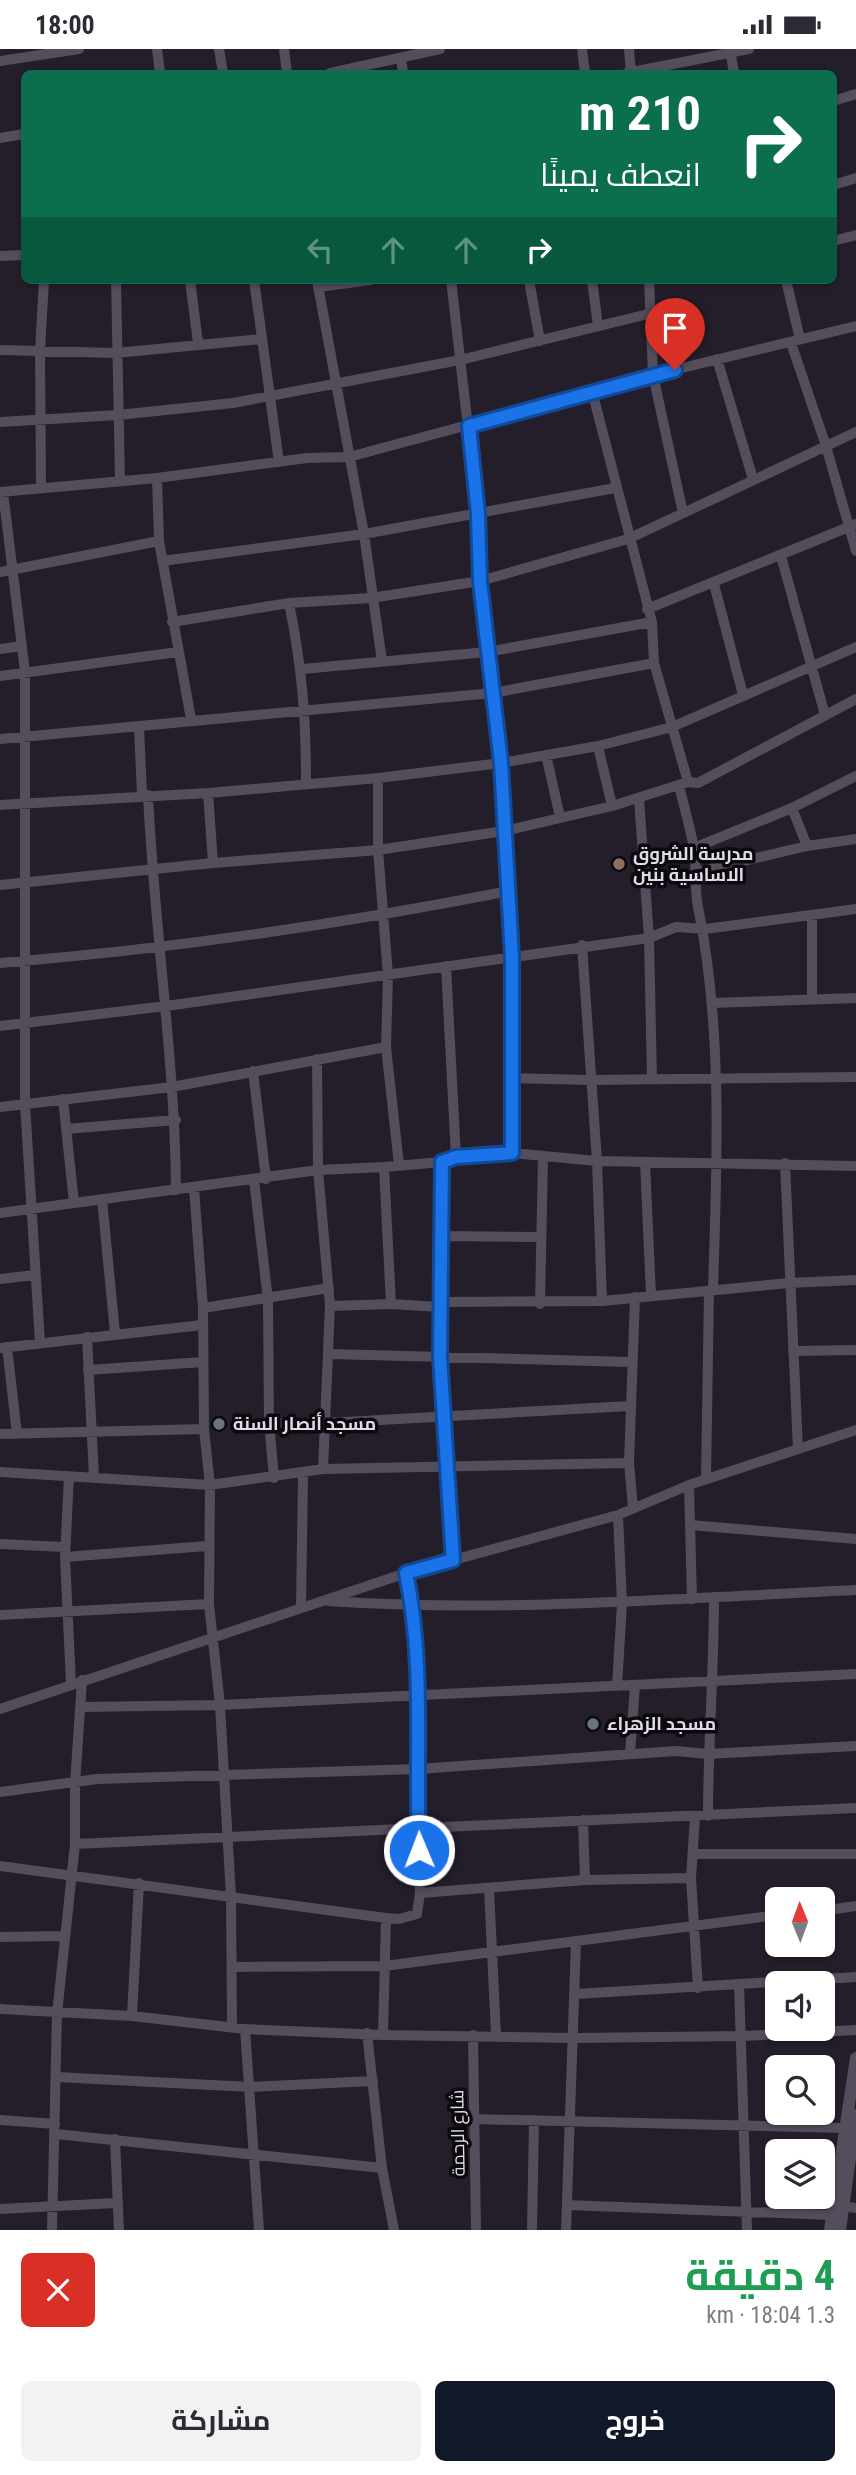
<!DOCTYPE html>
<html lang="ar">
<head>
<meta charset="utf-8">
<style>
  :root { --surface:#fff; --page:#f2f2f3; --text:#2b2b33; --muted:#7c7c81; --accent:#111827 }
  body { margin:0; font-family:"Roboto Condensed",Cairo,sans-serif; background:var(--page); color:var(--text); direction:rtl; height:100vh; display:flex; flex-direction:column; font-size:26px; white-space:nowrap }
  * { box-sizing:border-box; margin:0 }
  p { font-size:23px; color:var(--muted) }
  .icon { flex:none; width:38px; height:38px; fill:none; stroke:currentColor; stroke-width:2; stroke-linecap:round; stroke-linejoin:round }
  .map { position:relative; height:2181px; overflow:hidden; direction:ltr }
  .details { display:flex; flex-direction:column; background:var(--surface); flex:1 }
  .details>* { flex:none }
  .hud { position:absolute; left:21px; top:21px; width:816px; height:214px; border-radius:10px; box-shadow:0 2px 5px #0004; direction:rtl; background:#0b6e4f; color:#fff; overflow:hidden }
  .needle { width:46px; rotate:359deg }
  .fabs { position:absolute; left:765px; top:1838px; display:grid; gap:14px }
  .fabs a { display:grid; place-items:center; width:70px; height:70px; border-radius:10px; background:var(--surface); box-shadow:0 2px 5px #0004; font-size:35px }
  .pin { position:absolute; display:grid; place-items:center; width:60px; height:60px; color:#fff; margin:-72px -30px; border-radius:50% 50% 50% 0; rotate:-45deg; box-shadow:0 0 7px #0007 }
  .pin .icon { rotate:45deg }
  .me { position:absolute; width:77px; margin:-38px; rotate:359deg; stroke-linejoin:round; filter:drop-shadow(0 0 5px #0008) }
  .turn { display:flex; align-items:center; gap:24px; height:147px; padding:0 21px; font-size:32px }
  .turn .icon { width:91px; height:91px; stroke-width:2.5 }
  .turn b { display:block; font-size:49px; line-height:60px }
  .lanes { display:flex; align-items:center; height:66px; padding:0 21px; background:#0003; justify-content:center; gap:35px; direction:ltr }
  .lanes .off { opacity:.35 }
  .round { display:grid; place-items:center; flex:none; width:74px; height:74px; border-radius:10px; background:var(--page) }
  .summary { display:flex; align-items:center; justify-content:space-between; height:119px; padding:0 21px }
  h1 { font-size:42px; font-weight:700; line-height:52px; color:#1e9e55 }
  .cta { display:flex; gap:14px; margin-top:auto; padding:14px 21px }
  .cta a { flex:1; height:80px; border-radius:10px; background:var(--accent); color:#fff; font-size:28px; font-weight:700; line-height:80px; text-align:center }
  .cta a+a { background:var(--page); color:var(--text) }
  .status { display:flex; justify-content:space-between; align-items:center; height:49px; padding:0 35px; background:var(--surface); direction:ltr }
  .status svg { height:19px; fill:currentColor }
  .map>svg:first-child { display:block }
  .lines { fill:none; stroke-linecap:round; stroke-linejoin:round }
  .minor { stroke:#544d5c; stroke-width:10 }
  .tertiary { stroke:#544d5c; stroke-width:12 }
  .route-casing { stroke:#114b97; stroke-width:18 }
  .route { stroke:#1a73e8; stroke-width:12 }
  .education-dot { fill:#8d6e63; stroke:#0c090e; stroke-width:2.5 }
  .worship-dot { fill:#6b7280; stroke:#0c090e; stroke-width:2.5 }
  .labels { text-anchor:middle; stroke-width:7; stroke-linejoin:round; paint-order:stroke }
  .poi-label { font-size:18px; font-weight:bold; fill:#e0dce5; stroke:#0c090e; text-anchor:start }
  .street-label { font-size:18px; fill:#e0dce5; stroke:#0c090e }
</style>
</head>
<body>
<div class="status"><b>18:00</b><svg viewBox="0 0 49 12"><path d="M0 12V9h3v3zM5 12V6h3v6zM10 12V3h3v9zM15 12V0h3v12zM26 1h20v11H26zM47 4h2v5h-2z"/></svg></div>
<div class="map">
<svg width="856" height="2181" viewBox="0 0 856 2181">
  <rect width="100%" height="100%" fill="#231e2a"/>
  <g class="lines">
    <path class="minor" d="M157,0L160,24
      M219,0L223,24
      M284,0L287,24
      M582,0L585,24
      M629,0L631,24
      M730,0L734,24
      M401,9L403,24
      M0,12L79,0
      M330,24L440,0
      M627,24L749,0
      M833,52L856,45
      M0,89L24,85
      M833,136L856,129
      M833,192L856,186
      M0,207L24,206
      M116,231L120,431
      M190,231L198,294
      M254,231L279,413
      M317,231L364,485L382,612
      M451,231L478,465L480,532L501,714L511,908L512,1104
      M529,231L540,292
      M592,231L598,277
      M649,231L653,326L683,464
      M786,231L800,290
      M318,238L371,231
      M791,294L826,397L856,502
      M0,301L116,304L261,290
      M717,310L753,430
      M592,342L652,573L654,614L688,733
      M0,373L118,366L233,354L460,311L648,265
      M157,429L159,492L191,670
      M41,437L40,302L44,231
      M0,443L157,429L307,409L349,408L653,326L856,277
      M3,443L25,623V1055L40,1294
      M781,507L825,666
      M162,512L364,485L615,439
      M0,523L159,492
      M714,535L743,646
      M289,554C302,618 306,668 306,733
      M647,560L856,475
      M172,573L289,554L371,549L480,532L628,490L856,383
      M0,600L22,597
      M302,620L487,603L652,573
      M0,627L178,603
      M139,678L142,746
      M0,690L493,644L654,614
      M598,697L612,757
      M546,706L560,768
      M378,729V801L388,926L386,998L399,1116
      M679,737C684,757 690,778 694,799C697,818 694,839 698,858C723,979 717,1117 713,1240
      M208,744L213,814
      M148,746C154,878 175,1009 176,1141
      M639,750L649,889L652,1030
      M0,756L208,744L378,729L501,714L598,697L672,678L856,598
      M792,759L807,797
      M694,799L792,759L856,727
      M696,823L807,797L856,790
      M0,836L213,814L378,801L504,782L612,757L688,733L698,734L856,650
      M582,896L597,1112L602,1252
      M0,914C171,900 341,875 509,842
      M446,917L456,1108
      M812,949V866
      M712,954L856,949
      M0,977L166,957L649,889L676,878L705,880L856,860
      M317,1010L318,1121L330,1257L323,1420
      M253,1022L266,1130
      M509,1029L590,1031L856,1028
      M63,1050L74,1154
      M0,1058L172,1038L386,998
      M66,1080L176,1071
      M645,1113L651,1246
      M785,1114L798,1400
      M384,1118L391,1255
      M254,1131L268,1251L269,1374L274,1429
      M194,1139L203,1259L204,1380L210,1436L209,1555L220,1656L231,1848L232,1976
      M102,1150L115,1284
      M0,1164L318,1121L384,1118L442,1113L456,1108L512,1104L597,1112L856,1117
      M441,1187L541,1188
      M0,1230L35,1226
      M440,1253L442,1113
      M540,1255L543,1108
      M330,1257L391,1255L440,1258V1253L602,1252L789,1234L856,1231
      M440,1258V1308L453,1511
      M203,1259L329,1239
      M87,1288L94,1428
      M7,1298L17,1385
      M0,1299L202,1276
      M793,1302L856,1301
      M330,1305L631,1313
      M88,1321L203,1313
      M269,1374H327L630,1357
      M0,1385L204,1380
      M0,1423L210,1436L323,1420L629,1414
      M69,1427L65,1508L71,1635
      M706,1430L709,1242
      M689,1436L692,1550
      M633,1459L629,1414L635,1248
      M691,1476L856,1490
      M0,1495L65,1498
      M65,1508L207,1497
      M328,1552C504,1564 680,1549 856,1541
      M301,1558L303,1425
      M0,1566L209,1555
      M617,1637L622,1555L618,1466
      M81,1658L220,1656L856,1625
      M0,1660L406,1524L618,1466L689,1436L856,1381
      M630,1705L635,1636
      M0,1743L97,1730L418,1720L676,1702L708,1705L856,1697
      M708,1767C708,1694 714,1621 714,1548
      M695,1768L691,1829L698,1939
      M583,1771L585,1831
      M75,1795L856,1759
      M695,1805H856
      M0,1817L386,1869L399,1870L417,1865L420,1844C416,1739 428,1628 406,1524
      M489,1839L496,1986
      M420,1844L585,1831L691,1829
      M822,1862L856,1857
      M0,1888L64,1887
      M233,1918L384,1917L777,1866
      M739,1935L747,2181
      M576,1945L856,1928
      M0,1960L132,1967L245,1980L383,1986L574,1989L743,1987L856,1981
      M132,1967L139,1834
      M245,1980L259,2181
      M367,1984L382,2119L394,2181
      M383,1986L386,1869
      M473,1986L476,2181
      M57,2028L250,2038L373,2032
      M472,2070L845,2079
      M0,2071L55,2075
      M56,2085L382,2119
      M115,2090L119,2181
      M567,2156L832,2166
      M844,2157L856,2159
      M0,2160L116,2154
      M52,2181L57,1965L75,1795V1735L82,1631
      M532,2181L534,2071
      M566,2181L576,1892"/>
    <path class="tertiary" d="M830,2181L856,2009
      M840,2181L856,2066"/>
  </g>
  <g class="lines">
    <g class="route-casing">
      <path id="route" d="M419,1801C415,1709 425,1615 406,1524L453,1511L440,1308L442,1113L456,1108L512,1104V908L501,714L480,532L478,465L469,377L675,321"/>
    </g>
    <use href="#route" class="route"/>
  </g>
  <circle class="education-dot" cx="619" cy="815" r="7"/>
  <g class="worship-dot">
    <circle cx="219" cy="1375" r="7"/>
    <circle cx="593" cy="1675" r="7"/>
  </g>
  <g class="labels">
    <g class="poi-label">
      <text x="633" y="811">مدرسة الشروق<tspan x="633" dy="21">الاساسية بنين</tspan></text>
      <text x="233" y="1381">مسجد أنصار السنة</text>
      <text x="607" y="1681">مسجد الزهراء</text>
    </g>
    <g class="street-label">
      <text transform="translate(458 2084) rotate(-91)" y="6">شارع الرحمة</text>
    </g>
  </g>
</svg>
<div class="fabs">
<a><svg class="needle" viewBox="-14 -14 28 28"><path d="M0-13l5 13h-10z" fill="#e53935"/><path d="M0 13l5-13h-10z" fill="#7c7c81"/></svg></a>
<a><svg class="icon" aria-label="sound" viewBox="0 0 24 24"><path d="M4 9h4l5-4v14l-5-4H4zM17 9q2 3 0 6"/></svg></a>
<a><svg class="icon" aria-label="search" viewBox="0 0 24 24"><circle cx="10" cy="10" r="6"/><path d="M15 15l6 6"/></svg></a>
<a><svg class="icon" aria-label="layers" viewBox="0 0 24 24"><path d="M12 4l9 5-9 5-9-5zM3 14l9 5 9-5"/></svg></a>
</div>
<div class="pin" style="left:675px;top:321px;background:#d93025"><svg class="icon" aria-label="arrive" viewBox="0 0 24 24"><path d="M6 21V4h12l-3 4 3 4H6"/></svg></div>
<svg class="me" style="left:419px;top:1801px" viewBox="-20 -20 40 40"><circle r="17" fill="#1a73e8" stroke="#fff" stroke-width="3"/><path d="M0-11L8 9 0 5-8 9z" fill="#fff"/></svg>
<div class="hud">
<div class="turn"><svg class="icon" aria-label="right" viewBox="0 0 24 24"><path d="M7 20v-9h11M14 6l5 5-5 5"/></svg><div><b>210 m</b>انعطف يمينًا</div></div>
<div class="lanes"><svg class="icon off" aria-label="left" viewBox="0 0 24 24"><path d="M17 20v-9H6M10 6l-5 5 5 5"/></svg><svg class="icon off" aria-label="ahead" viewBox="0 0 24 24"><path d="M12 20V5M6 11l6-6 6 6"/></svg><svg class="icon off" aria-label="ahead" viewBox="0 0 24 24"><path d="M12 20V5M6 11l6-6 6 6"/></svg><svg class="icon" aria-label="right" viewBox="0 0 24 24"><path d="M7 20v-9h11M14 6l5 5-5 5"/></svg></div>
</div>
</div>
<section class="details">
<div class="summary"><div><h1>4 دقيقة</h1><p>1.3 km · 18:04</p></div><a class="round" style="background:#d93025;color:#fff"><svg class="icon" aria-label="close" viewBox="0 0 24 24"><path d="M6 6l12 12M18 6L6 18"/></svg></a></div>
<div class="cta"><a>خروج</a><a>مشاركة</a></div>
</section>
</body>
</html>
